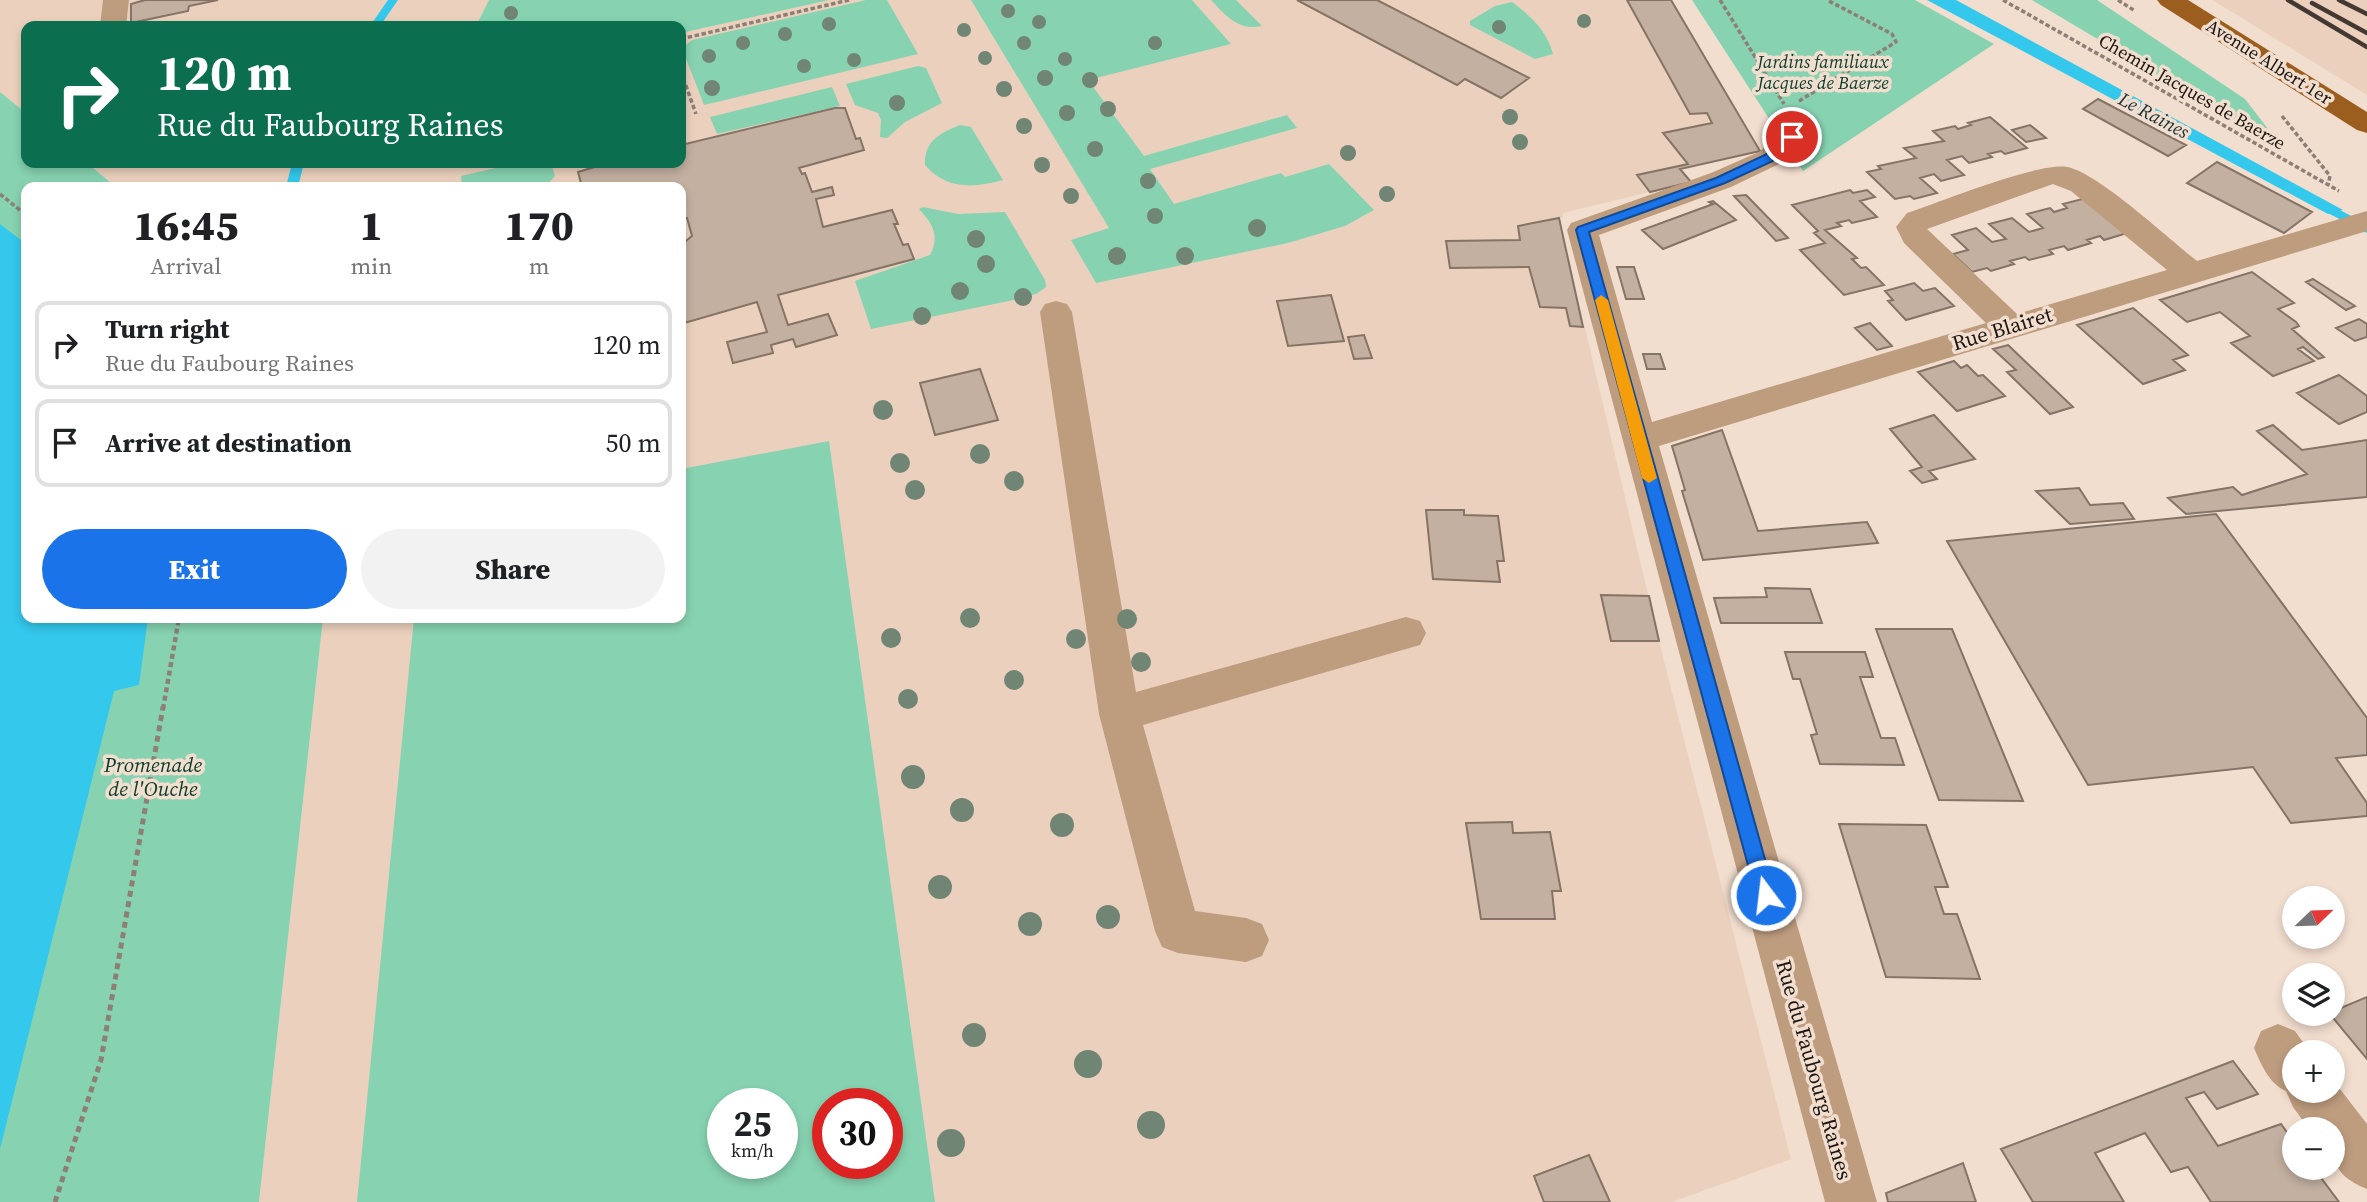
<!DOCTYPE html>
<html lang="en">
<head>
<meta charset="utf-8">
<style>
  :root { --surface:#fff; --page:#f2f2f2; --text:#202124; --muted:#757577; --line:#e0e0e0; --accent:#1a73e8 }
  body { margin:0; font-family:"Source Serif 4",serif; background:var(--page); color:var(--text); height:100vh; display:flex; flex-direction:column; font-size:26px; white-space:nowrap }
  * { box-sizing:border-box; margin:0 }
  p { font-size:23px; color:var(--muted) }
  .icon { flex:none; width:38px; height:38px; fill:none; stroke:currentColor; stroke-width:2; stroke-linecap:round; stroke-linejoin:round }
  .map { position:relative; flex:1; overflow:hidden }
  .side { position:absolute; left:21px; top:182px; width:665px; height:441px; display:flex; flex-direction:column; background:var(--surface); border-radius:14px; box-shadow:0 4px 10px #0003 }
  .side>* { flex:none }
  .guide { position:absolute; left:21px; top:21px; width:665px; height:147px; border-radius:14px; box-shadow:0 4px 10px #0003; background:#0b6e4f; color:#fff; overflow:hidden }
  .needle { width:46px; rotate:67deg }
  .controls { position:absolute; left:2282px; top:886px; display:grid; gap:14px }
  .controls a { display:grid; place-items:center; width:63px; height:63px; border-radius:50%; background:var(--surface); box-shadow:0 4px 10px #0003; font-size:35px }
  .speed { position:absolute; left:707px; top:1088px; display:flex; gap:14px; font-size:35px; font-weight:700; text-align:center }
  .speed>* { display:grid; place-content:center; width:91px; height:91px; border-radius:50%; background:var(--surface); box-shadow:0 4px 10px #0003; line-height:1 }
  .speed small { font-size:18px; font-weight:400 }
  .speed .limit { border:10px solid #d22; background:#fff; color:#111 }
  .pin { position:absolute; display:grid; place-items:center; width:60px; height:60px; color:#fff; margin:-30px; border:4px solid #fff; border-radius:50%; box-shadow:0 2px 7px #0007 }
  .me { position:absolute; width:77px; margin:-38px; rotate:345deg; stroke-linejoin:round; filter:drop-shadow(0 0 5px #0008) }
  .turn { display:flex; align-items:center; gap:24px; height:147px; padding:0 21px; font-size:32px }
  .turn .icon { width:91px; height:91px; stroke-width:2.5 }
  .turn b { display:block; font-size:49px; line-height:60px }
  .eta { display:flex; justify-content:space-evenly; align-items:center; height:119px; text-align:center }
  .eta b { font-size:42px; font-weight:800; line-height:49px }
  .action { display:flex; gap:14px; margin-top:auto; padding:14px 21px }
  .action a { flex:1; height:80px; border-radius:42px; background:var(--accent); color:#fff; font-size:28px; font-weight:800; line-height:80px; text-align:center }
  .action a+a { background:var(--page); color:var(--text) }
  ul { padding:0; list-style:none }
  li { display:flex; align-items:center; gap:21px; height:88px; margin:0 14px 10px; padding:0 7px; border:4px solid var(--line); border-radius:14px }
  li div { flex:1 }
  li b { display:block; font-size:26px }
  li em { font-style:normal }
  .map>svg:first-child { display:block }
  .built { fill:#ebd1bd; fill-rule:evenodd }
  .green { fill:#87d3b1; fill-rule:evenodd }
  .water { fill:#33c8ec }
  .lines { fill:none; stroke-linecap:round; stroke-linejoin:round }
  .stream { fill:#33c8ec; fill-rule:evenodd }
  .building { fill:#c3b0a1; stroke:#857365; stroke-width:2 }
  .path-far2 { stroke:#8d7f75; stroke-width:3.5; stroke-dasharray:4.5 2.5; stroke-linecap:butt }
  .path-far1 { stroke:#8d7f75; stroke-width:4.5; stroke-dasharray:5 3.5; stroke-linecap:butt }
  .path { stroke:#8d7f75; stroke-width:5; stroke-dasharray:6 4.5; stroke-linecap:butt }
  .minor { fill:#be9c7e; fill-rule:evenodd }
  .major { fill:#9b5e1f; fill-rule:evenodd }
  .rail { stroke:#433932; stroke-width:4.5 }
  .tree { fill:#718575 }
  .route { fill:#1a73e8; stroke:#114b97; stroke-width:2 }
  .slow { fill:#f59e0b }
  .labels { text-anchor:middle; stroke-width:7; stroke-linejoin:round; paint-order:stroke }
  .far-park-label { font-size:18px; font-style:italic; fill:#073d2b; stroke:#f2decf }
  .far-street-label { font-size:18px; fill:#1c1510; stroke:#f2decf }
  .far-water-label { font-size:19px; font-style:italic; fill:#172f35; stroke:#f2decf }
  .street-label { font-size:21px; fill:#1c1510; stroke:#f2decf }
  .park-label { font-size:21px; font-style:italic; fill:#073d2b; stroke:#f2decf }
</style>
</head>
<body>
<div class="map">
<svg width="2367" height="1202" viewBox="0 0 2367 1202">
  <rect width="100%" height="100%" fill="#f2decf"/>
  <path class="built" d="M0,0H1671L1760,151L1680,169L1691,182L1563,213V218H1559L1659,641L1791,1159L1672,1202H259L323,618H681V187H116L87,163H681V26H26V113L0,92ZM723,1104H782V1164H723ZM828,1104H887V1164H828Z
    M2212,0H2367V95L2245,20Z"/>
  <path class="green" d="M489,0H829L681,33V26H476Z
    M866,0H887L918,54L704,105L682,48L692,40Z
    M971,0H1192L1231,44L1088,80L1144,156L1287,115L1297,128L1150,169L1174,204L1281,173L1285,177L1329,164L1374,210L1345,226L1288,243L1096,283L1071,240L1109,228Z
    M1211,0H1236L1262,26C1239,31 1227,17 1211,0Z
    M1692,0H1915L1994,44L1803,171Z
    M2032,0H2097L2245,99L2285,151Z
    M1512,2C1531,16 1547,31 1553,54L1535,59L1470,25V21L1495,6Z
    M918,66L926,68L942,103L905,122L887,138L880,137L881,120L878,113L855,105L846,84Z
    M832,87L840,106L717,134L710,117Z
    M0,92L26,113V163H87L116,187H26V618H323L259,1202H0Z
    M960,125L971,127L1003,180C974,188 946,190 925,165C924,141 940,133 960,125Z
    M517,163H551L555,176L545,187H462L461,176Z
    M923,207L958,214L1005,212L1045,280L1046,287L1036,294L1009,301L871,329L855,281L930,255C940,236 933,224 919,209Z
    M829,441L935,1202H357L414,618H681V469ZM723,1104H782V1164H723ZM828,1104H887V1164H828Z"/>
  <path class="water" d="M1927,0H1956L2343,210L2328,214Z
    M0,224L26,244V618H148L139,685L114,691L0,1149Z"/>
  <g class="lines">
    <path class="stream" d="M388,0H398L380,26H370Z
      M292,163H304L298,187H286Z
      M2316,198L2367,224V233L2312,205L2310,202Z"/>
  </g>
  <path class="building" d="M145,0H218L189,6L188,11L131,23V4Z
    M1297,0H1377L1529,78L1501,98L1465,79L1457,85Z
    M1627,0H1671L1760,151L1680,169L1691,182L1650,192L1637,175L1688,164L1663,133L1712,123L1707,113L1690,114Z
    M2098,99L2186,145L2168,156L2083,109Z
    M835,108H845L856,139L860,138L864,150L799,168L802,174L805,173L812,192L832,187L834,195L816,199L823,227L892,210L898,224H894L903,245L908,244L914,259L778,295L788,325L828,314L837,335L796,347L793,339L771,345L773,353L733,363L727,342L767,332L757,302L681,324V245L692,236L687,218H681V187H582L578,172L608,163H681V145Z
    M1990,117L2027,148L2005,154L2001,151L1988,154L1992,157L1969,163L1962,156L1947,160L1964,175L1941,181L1934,174L1920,178L1937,193L1914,199L1910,196L1895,199L1867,172L1881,169L1878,166L1916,158L1904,148L1944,141L1933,131L1955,126L1958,129L1971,125L1968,123Z
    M2030,125L2046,138L2026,142L2012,130Z
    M2217,162L2312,212L2284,233L2187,183Z
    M1850,190L1853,193L1867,190L1875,197L1860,201L1877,217L1852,223L1849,220L1837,223L1841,226L1825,230L1857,258L1852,259L1861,268L1866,267L1884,285L1844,295L1800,250L1825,243L1814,233L1818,231L1792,205Z
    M1746,195L1788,238L1776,241L1734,196Z
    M2086,198L2127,233L2104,240L2100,236L2087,240L2091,243L2068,250L2064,246L2049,250L2053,254L2029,260L2025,257L2010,261L2014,264L1991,271L1987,268L1972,272L1953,254L1968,250L1952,235L1976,228L1992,242L2006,239L1989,224L2012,218L2029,232L2043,228L2027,214L2050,208L2054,212L2067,208L2063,204Z
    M1713,201L1736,220L1663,249L1642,230L1713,204L1709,202Z
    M1559,218L1583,327L1570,326L1566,308L1540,307L1529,267L1450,268L1446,241L1520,240L1518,226Z
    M1617,267H1634L1644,299H1626Z
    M2252,272L2294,303L2278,309L2296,322L2299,326L2292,329L2324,357L2318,359L2303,347L2298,349L2314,361L2273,376L2231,343L2250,336L2220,312L2187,322L2160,300Z
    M2313,279L2355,306L2346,310L2306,282Z
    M1914,283L1923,291L1935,288L1954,306L1906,320L1888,301L1893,300L1885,291Z
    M1331,295L1344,341L1288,346L1277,301Z
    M2133,308L2188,355L2173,360L2185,370L2143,384L2077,325Z
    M2359,319L2367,324V337L2355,341L2336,328Z
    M1870,323L1892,346L1877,350L1855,328Z
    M1364,335L1372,358L1354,359L1348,337Z
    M2008,345L2073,407L2050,414L2007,372L2016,370L1993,349Z
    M1643,354H1660L1665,369H1647Z
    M1954,361L1961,368L1967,365L1978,376L1983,375L2005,396L1957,411L1918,372Z
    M980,369L998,420L935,435L920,383Z
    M2339,375L2367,396V412L2339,424L2297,393Z
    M1934,415L1975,459L1929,471L1937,479L1922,483L1910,471L1922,467L1890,429Z
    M2273,425L2302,450L2367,440V497L2186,514L2168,498L2233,487L2242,495L2307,474L2257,431Z
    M1722,430L1758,531L1867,522L1878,543L1703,560L1682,491L1685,490L1672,446Z
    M2079,488L2090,505L2123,503L2134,519L2070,524L2036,491Z
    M1426,510H1464V515L1498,516L1504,561H1497L1500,582L1433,579Z
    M2216,514L2367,718V755L2336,758L2367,803V816L2291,823L2253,767L2088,785L1947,541Z
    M1765,588L1810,589L1822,623H1721L1714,598L1767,597Z
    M1601,595L1649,596L1659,641H1611Z
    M1876,629H1952L2023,801L1939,800Z
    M1785,652H1865L1873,677H1860L1881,738H1895L1904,765L1820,764L1811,735L1817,734L1800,679H1793Z
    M1512,822L1513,833L1550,832L1561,891H1552L1555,919H1481L1466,823Z
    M1839,824L1926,825L1948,887H1935L1944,914H1957L1980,979L1886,977Z
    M2367,997V1059L2329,1013Z
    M2233,1061L2258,1094L2217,1109L2204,1092L2186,1098L2218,1146L2281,1124L2294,1142V1167H2313L2339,1202H2211L2188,1167L2171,1172L2145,1133L2095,1153L2124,1202H2033L2001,1149Z
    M1589,1155L1610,1202H1544L1534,1176Z
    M1963,1163L1976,1202H1888L1886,1193Z"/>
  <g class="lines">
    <path class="path-far2" d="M1720,0L1784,104
      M2003,0L2339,191
      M2118,0L2135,11
      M681,39L849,0
      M681,72L696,114
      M1799,101L1896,42L1892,34L1827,0
      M2282,116L2330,176L2328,185
      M0,194L26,215"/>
    <path class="path-far1" d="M163,709L179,618"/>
    <path class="path" d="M55,1202L101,1060L163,707"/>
    <path class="minor" d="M103,0H129L126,26H100Z
      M1792,128L1802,131L1806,137L1779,164L1731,187L1599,235L1652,422L1986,323L1904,243L1896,227L1907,213C1940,202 2038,162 2067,167C2097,172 2169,239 2197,261L2367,211V231L1659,446L1877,1202H1825L1567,230L1571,223L1711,173L1759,152L1782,131ZM2053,184L2071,191L2167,270L2017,314L1927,229Z
      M1056,301L1067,304L1072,312L1136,692L1406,617L1420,621L1426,633L1420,645L1406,649L1143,725L1195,911L1246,918L1262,924L1269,940L1262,956L1246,962L1178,953L1162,947L1155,931L1099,714L1040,312L1045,304Z
      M2278,1024L2295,1031L2310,1052H2294V1090H2333V1080L2367,1124V1189C2333,1175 2333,1162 2333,1129H2309L2293,1107L2286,1091C2269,1084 2261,1064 2254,1048L2261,1031Z"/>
    <path class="major" d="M2157,0H2188L2367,112V133L2357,130L2161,5Z"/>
    <path class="rail" d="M2288,0L2367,47
      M2339,0L2367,14
      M2312,3L2367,33"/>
  </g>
  <g class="tree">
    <circle cx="1008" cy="11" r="7"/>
    <circle cx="511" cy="13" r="7"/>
    <circle cx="1584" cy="21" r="7"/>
    <circle cx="1039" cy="22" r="7"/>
    <circle cx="829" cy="24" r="7"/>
    <circle cx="1499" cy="27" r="7"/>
    <circle cx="964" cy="30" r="7"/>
    <circle cx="785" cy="34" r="7"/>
    <circle cx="743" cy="43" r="7"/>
    <circle cx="1024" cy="43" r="7"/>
    <circle cx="1155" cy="43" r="7"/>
    <circle cx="709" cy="56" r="7"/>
    <circle cx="985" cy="58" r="7"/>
    <circle cx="1065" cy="59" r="7"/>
    <circle cx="854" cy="60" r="7"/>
    <circle cx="804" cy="66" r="7"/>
    <circle cx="1045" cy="78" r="8"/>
    <circle cx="1090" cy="80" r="8"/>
    <circle cx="712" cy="88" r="8"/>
    <circle cx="1004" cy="89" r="8"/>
    <circle cx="897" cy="103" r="8"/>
    <circle cx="1108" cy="109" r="8"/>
    <circle cx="1067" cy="113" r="8"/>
    <circle cx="1510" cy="117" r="8"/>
    <circle cx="1024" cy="126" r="8"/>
    <circle cx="1520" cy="142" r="8"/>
    <circle cx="1095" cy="149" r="8"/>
    <circle cx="1348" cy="153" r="8"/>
    <circle cx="1042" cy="165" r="8"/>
    <circle cx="1148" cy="181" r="8"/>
    <circle cx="1387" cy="194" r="8"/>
    <circle cx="1071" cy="196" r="8"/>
    <circle cx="1155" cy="216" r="8"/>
    <circle cx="1257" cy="228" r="9"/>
    <circle cx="976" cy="239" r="9"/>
    <circle cx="1117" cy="256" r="9"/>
    <circle cx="1185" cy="256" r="9"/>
    <circle cx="986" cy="264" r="9"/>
    <circle cx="960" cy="291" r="9"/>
    <circle cx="1023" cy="297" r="9"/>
    <circle cx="922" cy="316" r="9"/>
    <circle cx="883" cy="410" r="10"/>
    <circle cx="980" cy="454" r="10"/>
    <circle cx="900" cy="463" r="10"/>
    <circle cx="1014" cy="481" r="10"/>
    <circle cx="915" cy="490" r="10"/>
    <circle cx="970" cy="618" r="10"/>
    <circle cx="1127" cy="619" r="10"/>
    <circle cx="891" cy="638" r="10"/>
    <circle cx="1076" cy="639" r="10"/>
    <circle cx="1141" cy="662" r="10"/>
    <circle cx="1014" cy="680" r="10"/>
    <circle cx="908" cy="699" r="10"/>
    <circle cx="913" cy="777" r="12"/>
    <circle cx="962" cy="810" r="12"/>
    <circle cx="1062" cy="825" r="12"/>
    <circle cx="940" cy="887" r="12"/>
    <circle cx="1108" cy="917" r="12"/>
    <circle cx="1030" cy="924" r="12"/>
    <circle cx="974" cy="1035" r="12"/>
    <circle cx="1088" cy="1064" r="14"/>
    <circle cx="1151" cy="1125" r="14"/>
    <circle cx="951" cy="1143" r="14"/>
  </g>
  <path class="route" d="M1792,133L1797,134V140L1773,161L1725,183L1589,232L1775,895L1772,901L1766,904L1759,901L1756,895L1576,230L1578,227L1716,178L1765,155Z"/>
  <path class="slow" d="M1601,295L1608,300L1657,478L1649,483L1642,478L1595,300Z"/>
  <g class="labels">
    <g class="far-park-label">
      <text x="1823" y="68">Jardins familiaux<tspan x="1823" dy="21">Jacques de Baerze</tspan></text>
    </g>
    <g class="far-street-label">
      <text transform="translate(2269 62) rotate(32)" y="6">Avenue Albert 1er</text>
      <text transform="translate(2192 92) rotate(30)" y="6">Chemin Jacques de Baerze</text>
    </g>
    <g class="far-water-label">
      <text transform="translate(2154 115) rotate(28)" y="7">Le Raines</text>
    </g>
    <g class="street-label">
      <text transform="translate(2002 329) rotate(-17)" y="7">Rue Blairet</text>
      <text transform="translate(1814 1070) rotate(74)" y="7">Rue du Faubourg Raines</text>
    </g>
    <g class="park-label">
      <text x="153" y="772">Promenade<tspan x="153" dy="24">de l'Ouche</tspan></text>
    </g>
  </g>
</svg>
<div class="controls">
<a><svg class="needle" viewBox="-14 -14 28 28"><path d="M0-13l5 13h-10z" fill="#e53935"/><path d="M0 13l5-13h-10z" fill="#757577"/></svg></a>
<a><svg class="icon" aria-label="layers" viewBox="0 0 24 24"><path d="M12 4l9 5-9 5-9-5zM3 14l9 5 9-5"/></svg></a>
<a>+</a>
<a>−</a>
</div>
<div class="speed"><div>25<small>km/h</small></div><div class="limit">30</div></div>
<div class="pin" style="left:1792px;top:137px;background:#d93025"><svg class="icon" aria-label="arrive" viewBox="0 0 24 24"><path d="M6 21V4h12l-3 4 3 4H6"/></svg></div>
<svg class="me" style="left:1766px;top:895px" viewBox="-20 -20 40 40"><circle r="17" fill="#1a73e8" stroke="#fff" stroke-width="3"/><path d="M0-11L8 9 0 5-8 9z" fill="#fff"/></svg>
<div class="guide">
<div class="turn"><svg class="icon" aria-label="right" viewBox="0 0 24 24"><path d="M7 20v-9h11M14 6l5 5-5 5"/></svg><div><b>120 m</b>Rue du Faubourg Raines</div></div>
</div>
<section class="side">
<div class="eta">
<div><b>16:45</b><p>Arrival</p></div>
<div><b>1</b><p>min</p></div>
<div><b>170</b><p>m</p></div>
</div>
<ul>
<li><svg class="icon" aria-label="right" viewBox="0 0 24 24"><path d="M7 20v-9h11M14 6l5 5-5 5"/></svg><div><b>Turn right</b><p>Rue du Faubourg Raines</p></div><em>120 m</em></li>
<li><svg class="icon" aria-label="arrive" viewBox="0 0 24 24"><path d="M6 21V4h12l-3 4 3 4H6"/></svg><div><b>Arrive at destination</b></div><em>50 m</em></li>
</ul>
<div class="action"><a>Exit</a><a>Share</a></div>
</section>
</div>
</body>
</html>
